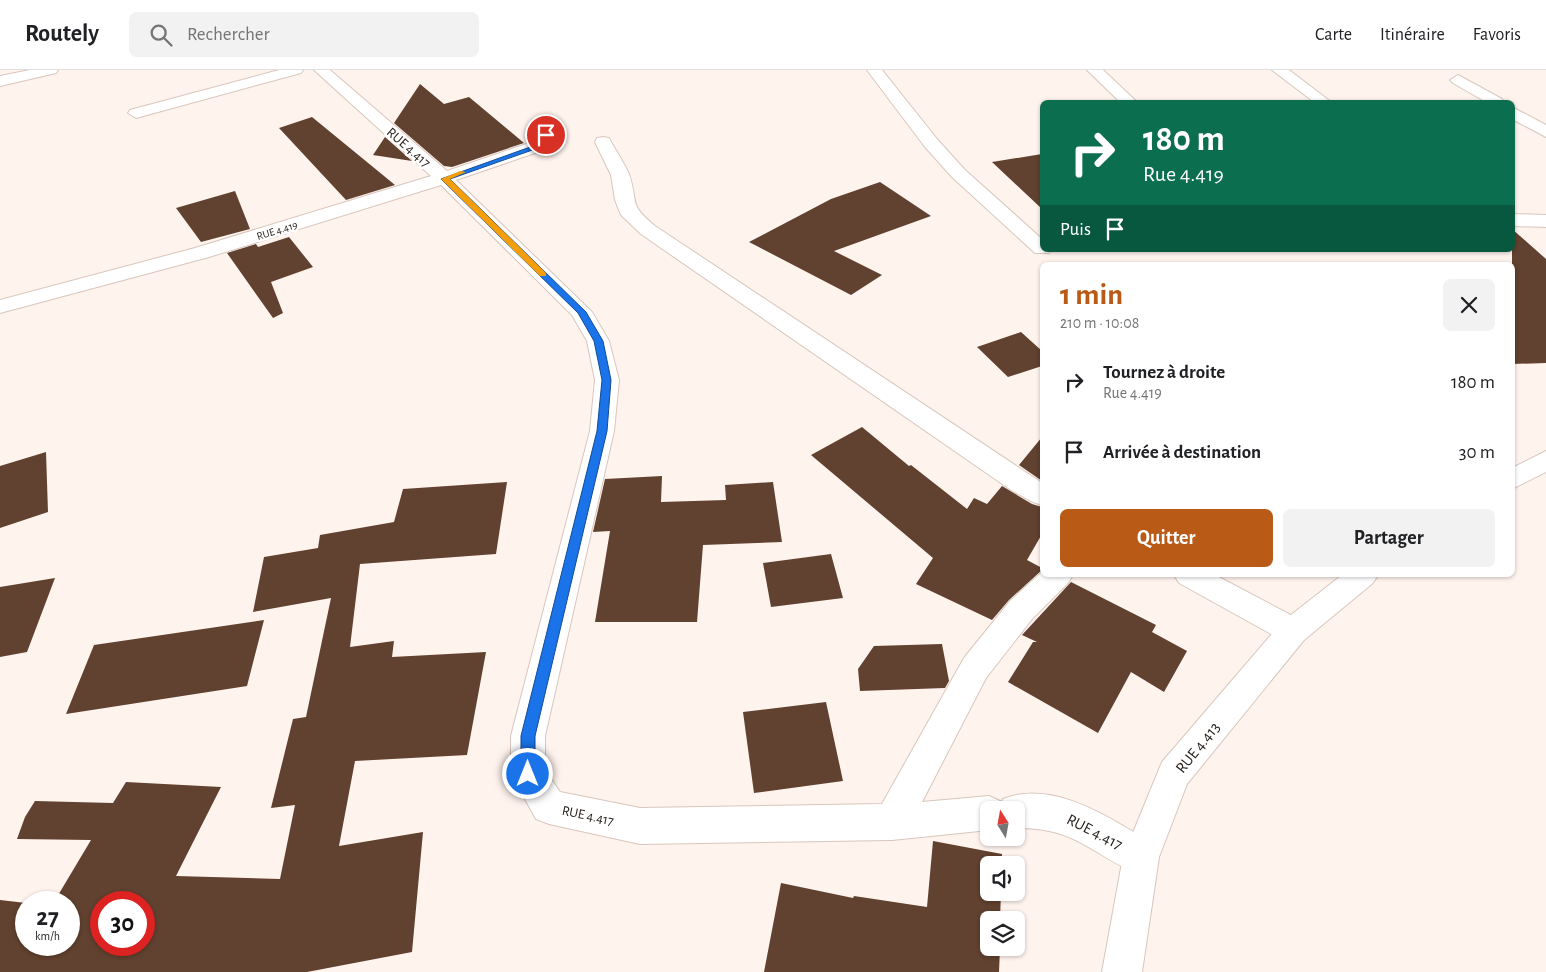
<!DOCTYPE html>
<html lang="fr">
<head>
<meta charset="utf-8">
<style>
  :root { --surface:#fff; --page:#f2f2f2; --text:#202124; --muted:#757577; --line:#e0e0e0; --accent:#ba5a17 }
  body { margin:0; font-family:"Alegreya Sans",sans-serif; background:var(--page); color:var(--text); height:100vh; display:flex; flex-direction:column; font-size:19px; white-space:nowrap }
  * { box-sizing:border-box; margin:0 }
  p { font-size:16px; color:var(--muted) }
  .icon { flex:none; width:28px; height:28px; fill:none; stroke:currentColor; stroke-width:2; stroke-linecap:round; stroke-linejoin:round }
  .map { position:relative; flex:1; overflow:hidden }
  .panel { position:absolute; left:1040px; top:192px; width:475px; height:315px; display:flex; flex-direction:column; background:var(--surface); border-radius:8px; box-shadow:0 1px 4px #0004 }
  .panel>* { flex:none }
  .top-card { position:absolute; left:1040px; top:30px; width:475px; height:152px; border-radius:8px; box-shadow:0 1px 4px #0004; background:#0b6e4f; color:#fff; overflow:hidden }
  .needle { width:32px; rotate:349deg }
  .fabs { position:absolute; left:980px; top:731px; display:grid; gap:10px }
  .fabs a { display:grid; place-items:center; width:45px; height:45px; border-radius:8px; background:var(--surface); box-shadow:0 1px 4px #0004; font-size:25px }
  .speed { position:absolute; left:15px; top:821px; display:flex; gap:10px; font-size:25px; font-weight:700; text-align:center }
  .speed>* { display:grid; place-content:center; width:65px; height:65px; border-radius:50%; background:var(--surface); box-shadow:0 1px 4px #0004; line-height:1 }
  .speed small { font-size:12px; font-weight:400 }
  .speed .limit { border:8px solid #d22; background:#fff; color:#111 }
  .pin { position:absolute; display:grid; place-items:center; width:42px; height:42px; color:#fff; margin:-21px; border:2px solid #fff; border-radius:50%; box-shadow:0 1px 5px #0007 }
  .me { position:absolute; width:55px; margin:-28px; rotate:0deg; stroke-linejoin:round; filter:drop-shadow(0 0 4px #0008) }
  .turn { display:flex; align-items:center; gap:18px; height:105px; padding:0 20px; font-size:22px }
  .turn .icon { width:65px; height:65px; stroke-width:2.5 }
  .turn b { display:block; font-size:35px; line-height:42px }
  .then { display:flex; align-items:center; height:48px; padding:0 20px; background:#0003; gap:10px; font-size:19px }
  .round { display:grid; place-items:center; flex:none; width:52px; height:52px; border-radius:8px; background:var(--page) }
  .summary { display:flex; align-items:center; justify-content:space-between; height:85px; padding:0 20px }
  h1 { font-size:30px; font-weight:700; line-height:38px; color:var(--accent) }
  .primary-button { display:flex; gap:10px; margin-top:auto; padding:10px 20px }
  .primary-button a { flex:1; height:58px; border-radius:8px; background:var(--accent); color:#fff; font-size:20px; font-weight:700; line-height:58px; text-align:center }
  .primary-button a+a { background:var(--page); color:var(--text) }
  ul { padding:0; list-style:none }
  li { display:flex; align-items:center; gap:15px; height:70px; padding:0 20px }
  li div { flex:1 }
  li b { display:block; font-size:19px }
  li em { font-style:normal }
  header { display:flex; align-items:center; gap:30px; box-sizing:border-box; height:70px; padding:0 25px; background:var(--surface); border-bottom:1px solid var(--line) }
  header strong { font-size:24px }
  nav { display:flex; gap:28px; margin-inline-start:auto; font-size:18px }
  .search { width:350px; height:45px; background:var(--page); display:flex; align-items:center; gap:12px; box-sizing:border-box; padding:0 18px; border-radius:8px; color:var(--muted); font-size:19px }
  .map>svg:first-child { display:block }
  .building { fill:#61412f; fill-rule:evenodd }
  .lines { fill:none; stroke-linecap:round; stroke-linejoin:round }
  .street-casing { stroke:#d8c6bc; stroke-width:2 }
  .secondary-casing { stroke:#d8c6bc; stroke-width:2 }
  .street { fill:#fff; fill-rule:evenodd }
  .secondary { fill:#fff; fill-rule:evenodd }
  .route { fill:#1a73e8; stroke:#114b97 }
  .slow { fill:#f59e0b }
  .labels { text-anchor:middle; stroke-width:5; stroke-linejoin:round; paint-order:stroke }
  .far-street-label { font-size:11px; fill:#28211d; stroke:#fff }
  .street-label { font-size:14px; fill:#28211d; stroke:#fff }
  .near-street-label { font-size:16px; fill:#28211d; stroke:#fff }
</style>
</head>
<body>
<header>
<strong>Routely</strong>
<div class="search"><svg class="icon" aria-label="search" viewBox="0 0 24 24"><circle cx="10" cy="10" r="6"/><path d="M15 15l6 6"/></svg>Rechercher</div>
<nav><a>Carte</a><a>Itinéraire</a><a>Favoris</a></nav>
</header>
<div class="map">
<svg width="1546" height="902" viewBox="0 0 1546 902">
  <rect width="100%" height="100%" fill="#fff3ee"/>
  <path class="building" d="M420,14L444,34L469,27L524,73L452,97L444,96L394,53Z
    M312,47L395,115L346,130L279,58Z
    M385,67L412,91L373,85Z
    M1042,84V139L992,92Z
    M880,112L931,146L834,181L882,205L851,225L749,172L831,129Z
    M235,121L250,159L201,172L176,138Z
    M1512,159L1546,189V293L1512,294Z
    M289,167L313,197L271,212L283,243L273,248L227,183L256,174L258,177Z
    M1021,262L1042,281V296L1008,307L977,277Z
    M862,357L909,396L911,395L967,439L974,428L987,434L1002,416L1032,434L1042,437V464L1027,490L1042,498V500L1009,530L992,550L916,514L933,488L811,385Z
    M1042,367V411L1019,395Z
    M46,382L48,442L0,458V396Z
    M662,406L661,432L726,430L725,415L773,412L782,472L703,475L697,552H595L610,461L593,462L605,409Z
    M507,412L496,484L360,494L350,577L394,571L392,587L486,582L467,685L355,691L339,776L423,762L412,882L307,902H0V830L26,833V875H69V832H54L91,770L17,769L25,747L35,731L113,733L126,712L221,717L176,806L280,809L295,735L271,738L293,649L306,647L331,528L253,542L264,487L318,478L320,465L394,452L403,419ZM101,832H144V875H101Z
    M831,484L843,528L771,537L763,493Z
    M55,508L27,582L0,587V517Z
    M1071,512L1156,555L1152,562L1187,581L1164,622L1131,602L1098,663L1008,612L1033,572H1037L1022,565Z
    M264,550L247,616L66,644L94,575Z
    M942,574L949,611L945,618L860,621L858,599L874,576Z
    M826,632L843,711L754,723L743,642Z
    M933,771L1002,784V795H989V822H1001L1000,850H989V878H1000L999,902H764L781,813L853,828L854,826L927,837Z"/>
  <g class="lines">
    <g class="street-casing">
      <path id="street" d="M30,0H58L56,3L0,16V6Z
        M279,0H303L301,3L136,48L128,43L130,40Z
        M314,0H330L447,101L529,73L540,61H552L554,65L549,75L541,81L456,110L592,242L609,271L619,310L614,361L545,666V700L560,722L640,738L882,734L964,588L1010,531L1042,502V505H1073L1068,513L1032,549L986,608L922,732L989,726L1002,732L1003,729C1045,712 1094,738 1130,760C1137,764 1147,768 1153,773C1156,776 1158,783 1159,787L1154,800L1141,805C1091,785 1077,757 1016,758V740H989V760L892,770L640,774L549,754L536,749L511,704V666L590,361L595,310L587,271L572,245L441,115L209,187L0,243V230L195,178L431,106Z
        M867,0H882L937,69L964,99L1042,169V180H1051L1049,183H1035L952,107L925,77Z
        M1087,0H1103L1137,32H1120Z
        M1272,0H1289L1331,32H1314Z
        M1458,5L1502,29L1504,32H1486L1453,13L1450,10Z
        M1512,37L1546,55V67L1512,49Z
        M603,67L609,68L611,72C617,82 624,93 629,104C639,133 627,133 655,156L1042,413V435L1033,432L1011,420L641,164L621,145L615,130L611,105L595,72L597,68Z
        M1512,144L1546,145V157L1512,156Z
        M1174,505H1215L1304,552L1308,561L1304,570L1293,574L1282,570L1179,513Z"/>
    </g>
    <g class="secondary-casing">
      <path id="secondary" d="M1546,381V402L1512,419V398Z
        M1342,505H1378L1373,513L1304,570L1187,714L1159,787L1142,902H1102L1123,787L1162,692L1282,552Z"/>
    </g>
    <use href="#street" class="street"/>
    <use href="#secondary" class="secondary"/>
  </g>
  <path class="route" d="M546,63L549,65L546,72L538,78L450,109L586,242L603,271L611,310L607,361L535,666V704L533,708L528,710L523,708L521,704V666L597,361L602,310L594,271L578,243L441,109L533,76Z"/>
  <path class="slow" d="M460,101L466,102L450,109L546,203V206H540L441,109Z"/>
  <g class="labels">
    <g class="far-street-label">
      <text transform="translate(277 160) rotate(-17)" y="4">RUE 4.419</text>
    </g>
    <g class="street-label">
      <text transform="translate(409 77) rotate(41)" y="5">RUE 4.417</text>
      <text transform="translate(588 745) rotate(12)" y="5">RUE 4.417</text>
    </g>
    <g class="near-street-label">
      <text transform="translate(1197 677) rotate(-51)" y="6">RUE 4.413</text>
      <text transform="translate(1095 761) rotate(27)" y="6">RUE 4.417</text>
    </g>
  </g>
</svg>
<div class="fabs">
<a><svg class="needle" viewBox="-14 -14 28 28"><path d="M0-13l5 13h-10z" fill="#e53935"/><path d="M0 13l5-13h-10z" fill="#757577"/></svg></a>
<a><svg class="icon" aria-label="sound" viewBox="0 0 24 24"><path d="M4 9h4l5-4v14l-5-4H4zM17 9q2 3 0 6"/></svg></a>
<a><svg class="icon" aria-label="layers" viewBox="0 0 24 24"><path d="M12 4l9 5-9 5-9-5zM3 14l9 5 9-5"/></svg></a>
</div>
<div class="speed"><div>27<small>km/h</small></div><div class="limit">30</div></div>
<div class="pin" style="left:546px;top:65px;background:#d93025"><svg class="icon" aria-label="arrive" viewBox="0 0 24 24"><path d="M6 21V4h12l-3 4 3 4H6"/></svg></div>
<svg class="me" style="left:528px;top:704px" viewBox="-20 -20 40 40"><circle r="17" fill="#1a73e8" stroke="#fff" stroke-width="3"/><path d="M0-11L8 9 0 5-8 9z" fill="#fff"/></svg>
<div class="top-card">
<div class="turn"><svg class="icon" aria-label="right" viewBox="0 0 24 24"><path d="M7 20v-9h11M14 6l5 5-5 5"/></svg><div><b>180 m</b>Rue 4.419</div></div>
<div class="then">Puis<svg class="icon" aria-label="arrive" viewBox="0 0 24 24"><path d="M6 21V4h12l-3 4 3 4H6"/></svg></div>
</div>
<section class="panel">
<div class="summary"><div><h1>1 min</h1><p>210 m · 10:08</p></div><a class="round"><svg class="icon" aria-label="close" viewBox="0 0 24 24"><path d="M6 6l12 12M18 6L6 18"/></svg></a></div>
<ul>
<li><svg class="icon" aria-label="right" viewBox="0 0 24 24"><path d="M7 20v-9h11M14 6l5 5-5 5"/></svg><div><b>Tournez à droite</b><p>Rue 4.419</p></div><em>180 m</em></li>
<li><svg class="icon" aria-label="arrive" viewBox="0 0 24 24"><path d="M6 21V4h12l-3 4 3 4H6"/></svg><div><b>Arrivée à destination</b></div><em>30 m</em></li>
</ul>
<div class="primary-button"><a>Quitter</a><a>Partager</a></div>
</section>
</div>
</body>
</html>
